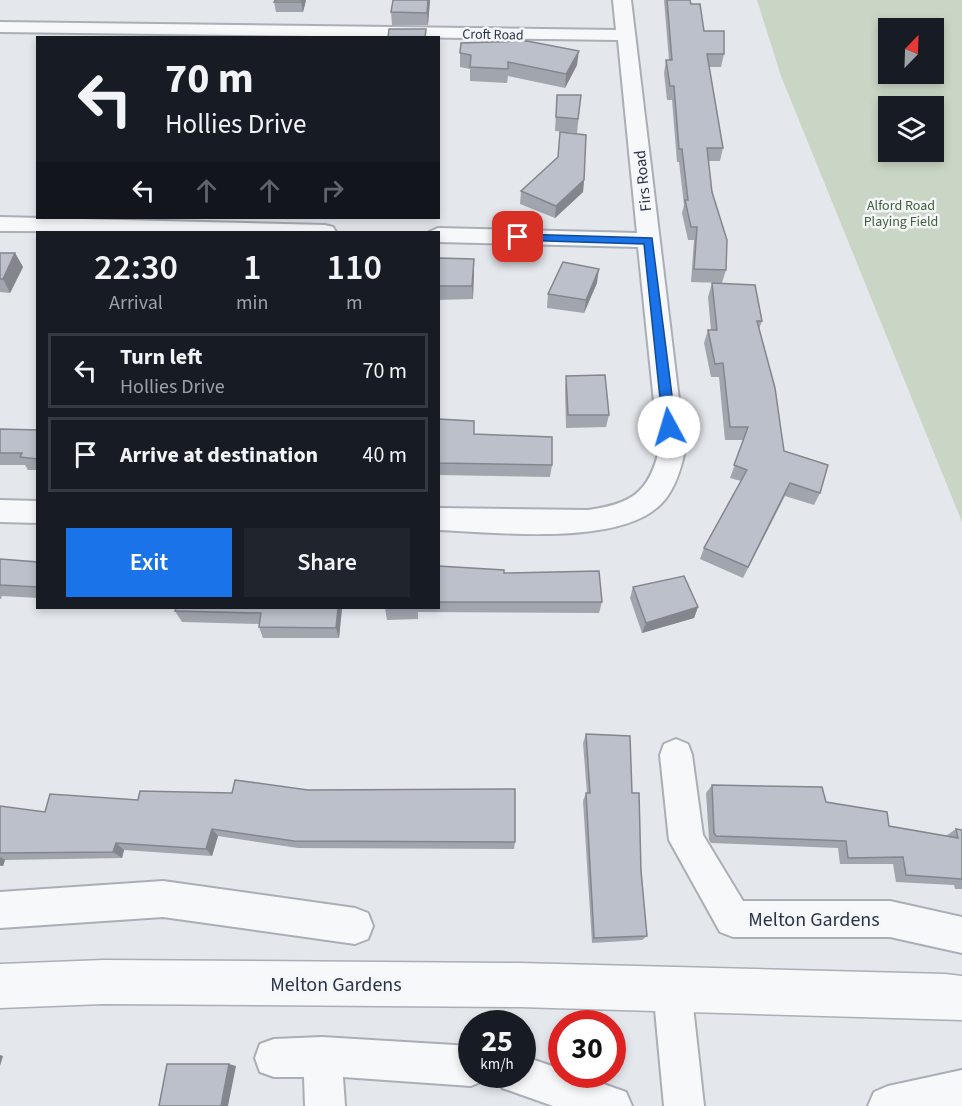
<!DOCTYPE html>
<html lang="en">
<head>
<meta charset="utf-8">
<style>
  :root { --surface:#171b24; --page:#20242c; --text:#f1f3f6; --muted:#9ea1a6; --line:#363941; --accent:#1a73e8 }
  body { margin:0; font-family:"Source Sans 3",sans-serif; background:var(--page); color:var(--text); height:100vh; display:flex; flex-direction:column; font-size:22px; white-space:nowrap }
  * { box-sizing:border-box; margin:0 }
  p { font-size:20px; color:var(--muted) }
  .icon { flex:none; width:33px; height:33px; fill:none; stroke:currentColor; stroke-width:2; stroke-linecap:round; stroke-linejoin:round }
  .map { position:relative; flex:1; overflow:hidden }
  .details { position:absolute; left:36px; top:231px; width:404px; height:378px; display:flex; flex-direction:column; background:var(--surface); border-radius:0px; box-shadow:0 3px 9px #0003 }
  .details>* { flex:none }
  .top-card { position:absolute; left:36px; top:36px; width:404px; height:183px; border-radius:0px; box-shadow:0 3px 9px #0003; background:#171b24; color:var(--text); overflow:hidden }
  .needle { width:39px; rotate:23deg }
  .tools { position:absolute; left:878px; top:18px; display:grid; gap:12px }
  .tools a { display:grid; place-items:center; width:66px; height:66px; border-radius:0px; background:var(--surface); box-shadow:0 3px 9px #0003; font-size:30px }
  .speed { position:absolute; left:458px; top:1010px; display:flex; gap:12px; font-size:30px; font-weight:700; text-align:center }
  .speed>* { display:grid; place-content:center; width:78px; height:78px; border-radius:50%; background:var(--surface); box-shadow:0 3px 9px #0003; line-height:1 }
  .speed small { font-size:15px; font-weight:400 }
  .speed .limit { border:9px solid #d22; background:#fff; color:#111 }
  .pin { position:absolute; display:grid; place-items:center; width:51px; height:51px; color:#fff; margin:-26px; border-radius:12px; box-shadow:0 3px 9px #0006 }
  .me { position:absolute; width:66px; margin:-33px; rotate:354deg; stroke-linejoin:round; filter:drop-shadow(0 0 4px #0008) }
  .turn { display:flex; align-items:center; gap:21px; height:126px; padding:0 30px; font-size:27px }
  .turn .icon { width:78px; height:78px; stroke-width:2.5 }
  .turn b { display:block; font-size:42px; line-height:51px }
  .lanes { display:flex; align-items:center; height:57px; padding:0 30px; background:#0003; justify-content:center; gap:30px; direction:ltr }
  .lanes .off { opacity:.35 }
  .eta { display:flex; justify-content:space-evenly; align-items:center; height:102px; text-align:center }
  .eta b { font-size:36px; font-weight:600; line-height:42px }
  .button { display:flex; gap:12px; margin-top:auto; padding:12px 30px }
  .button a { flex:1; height:69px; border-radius:0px; background:var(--accent); color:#fff; font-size:24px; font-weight:600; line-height:69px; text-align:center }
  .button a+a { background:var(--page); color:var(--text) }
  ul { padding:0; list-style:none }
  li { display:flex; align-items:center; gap:18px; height:75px; margin:0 12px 9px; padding:0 18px; border:3px solid var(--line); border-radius:0px }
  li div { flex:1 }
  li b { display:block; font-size:22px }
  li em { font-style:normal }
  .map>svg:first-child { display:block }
  .green { fill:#c9d6c5; fill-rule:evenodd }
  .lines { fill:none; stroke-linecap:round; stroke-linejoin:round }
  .minor-casing { stroke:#a9aeb7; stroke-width:4 }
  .tertiary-casing { stroke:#a9aeb7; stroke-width:3 }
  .minor { fill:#f7f8fa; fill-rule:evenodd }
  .tertiary { fill:#f7f8fa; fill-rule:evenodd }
  .wall { fill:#a1a5ae }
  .shaded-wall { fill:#83868d }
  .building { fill:#bbc0ca; stroke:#83868d; stroke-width:1.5 }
  .route { fill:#1a73e8; stroke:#114b97; stroke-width:1.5 }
  .labels { text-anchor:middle; stroke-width:5; stroke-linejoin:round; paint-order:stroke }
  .far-street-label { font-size:14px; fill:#2b3445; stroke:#f4f6f9 }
  .far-park-label { font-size:14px; fill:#3f6138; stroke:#f4f6f9 }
  .street-label { font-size:16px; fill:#2b3445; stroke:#f4f6f9 }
  .near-street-label { font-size:20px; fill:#2b3445; stroke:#f4f6f9 }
</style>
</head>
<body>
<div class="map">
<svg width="962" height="1106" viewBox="0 0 962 1106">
  <rect width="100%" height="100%" fill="#e4e7ec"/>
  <path class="green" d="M757,0H962V522L781,76ZM888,28H933V74H888ZM888,106H933V152H888Z"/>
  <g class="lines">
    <g class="minor-casing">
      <path id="minor" d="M613,0H631L685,450C681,469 675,490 661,504C619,547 495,532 438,530V508L588,510C631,504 649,493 659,450L638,247L438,242V232H429L438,228L637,233L618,40L0,32V22L616,30Z
        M0,217L325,225L333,227L336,232L0,231Z
        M0,500L38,501V523L0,522Z
        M676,739L688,744L692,755L703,835L743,901H890L962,917V953L890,937H733L720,932L669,840L660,755L664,744Z
        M163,881L355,908L368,913L373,926L368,939L355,944L163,917L0,928V892Z
        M672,969L685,975L691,988L704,1106H664L653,988L659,975Z
        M322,1037L471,1046V1074H487L485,1080L471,1086L343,1077L345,1106H305L304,1077H274L260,1072L255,1058L260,1044L274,1039Z
        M522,1056L561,1069V1074H575L626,1092L632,1106H553L502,1088L496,1074H522Z
        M962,1070V1106H868L874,1092L888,1086Z"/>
    </g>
    <g class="tertiary-casing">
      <path id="tertiary" d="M104,960L519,963L945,974L962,976V1020L519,1007L104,1004L0,1008V964Z"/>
    </g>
    <use href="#minor" class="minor"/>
    <use href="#tertiary" class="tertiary"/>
  </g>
  <path class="wall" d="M275,0H306L303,12H276L274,2Z
    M430,0L428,25H392L391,12Z
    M664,0H690L691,4L704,31L724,54L721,67H709L723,148L720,161H708L712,192L726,270L722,283L691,282L694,240H688L682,213L684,205L679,162H677L672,100H667L664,73L666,60H669Z
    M460,53L577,65L565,88L508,76L507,83L470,81V69L460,67Z
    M557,95H581L577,133L555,131Z
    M584,180L583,192L555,218L520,204L521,191Z
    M0,253H15L23,267L10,293L0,292Z
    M438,258L474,259L473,299L438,300Z
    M597,283L584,313L547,308L548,294Z
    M712,283L762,321L759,329L784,451L820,493L814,505L785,496L743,578L700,559L704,548L741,481L730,478L744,440H725L719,377H711L704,343L708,330H711L708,297Z
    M566,376L609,415L606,427L566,428L565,389Z
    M438,419L474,434L552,465L550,477L438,475Z
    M0,429L38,430V470H28L25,465H0Z
    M0,559L38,562V598L2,596L1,599H0Z
    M438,566L504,573L602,602L599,613L418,612V619L387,620L385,608H438Z
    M633,587L698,607L694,618L642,633L630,598Z
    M176,608H342L339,638H263L259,627V624L182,622L175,611Z
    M586,734L632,793L641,871L647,936L642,940L592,943L583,801L586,793H587L583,743Z
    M712,785L826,802L889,826L946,836L956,829L962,830V889H955L954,885L896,882L893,864H840L838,848L711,843L709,840L706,793Z
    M0,806L45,812L515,842L514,849L298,848L218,836L212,856L124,850L122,858L5,860L3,866H0Z"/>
  <path class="shaded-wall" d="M302,0H306L303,12L301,2Z
    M428,0H430L428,25L427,13Z
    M579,51L577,65L565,88L566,74Z
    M584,180L583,192L555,218L556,206Z
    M15,253L23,267L10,293L3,279Z
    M474,259V273L473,299L472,286Z
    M599,269L597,283L584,313L586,300Z
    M698,607L694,618L642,633L646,623Z
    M338,608H342L339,638L336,628Z
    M212,829L218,836L212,856L206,849Z
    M116,843L124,850L122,858L113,852Z
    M0,857L5,860L3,866L0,865Z
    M0,1055L3,1056L0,1066Z
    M229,1064L236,1066L228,1106H221Z"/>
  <path class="building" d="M275,0H302L301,2H274Z
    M393,0H428L427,13L391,12Z
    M667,0H690L691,4H700L704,31H724V54H707L723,148H707L712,192L727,240L726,270L694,269L697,227H691L685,200H688L682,149H679L674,86H670L666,60H672Z
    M389,29H426L425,38H388Z
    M527,41L579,51L566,74L508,62V69L470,67L471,55L460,53L461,43Z
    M557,95H581L578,119L556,117Z
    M560,132L586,135L584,180L556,206L521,191L558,157Z
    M0,253H15L3,279H0Z
    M438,258L474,259L472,286H438Z
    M563,262L599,269L586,300L548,294Z
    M712,283L755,285L762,321H757L775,388L784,451L828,465L820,493L790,483L748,567L704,548L747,470L734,465L748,427H730L723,363L715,364L708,330H717Z
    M605,375L609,415H568L566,376Z
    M438,419L474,421V434L552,437V465L438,463Z
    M0,429L38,430V459L20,457L22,453H0Z
    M0,559L38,562V587L0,585Z
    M438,566L504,570V573L599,571L602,602H438Z
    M684,576L698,607L646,623L633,587Z
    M176,608H338L336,628L259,627L261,613L175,611Z
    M586,734L630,736L632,793H639L641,871L647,936L594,938L586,793H590Z
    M235,780L308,790L515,789V842L294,841L212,829L206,849L116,843L113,852L0,853V806L45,812L50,794L138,800L140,791L232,793Z
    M712,785L822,787L826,802L887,812L889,826L958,838L956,829L962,830V879L906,875L903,857L848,858L846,841L716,836L714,833Z
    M167,1064H229L221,1106H159Z"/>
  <path class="route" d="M518,234L652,238L676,427L674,430L669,431L663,427L644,244L515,240L513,237Z"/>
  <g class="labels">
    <g class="far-street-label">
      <text transform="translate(493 34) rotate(1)" y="5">Croft Road</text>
    </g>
    <g class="far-park-label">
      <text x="901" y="210">Alford Road<tspan x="901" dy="16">Playing Field</tspan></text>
    </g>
    <g class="street-label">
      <text transform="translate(642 181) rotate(-96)" y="6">Firs Road</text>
    </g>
    <g class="near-street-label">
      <text x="814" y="926">Melton Gardens</text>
      <text x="336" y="991">Melton Gardens</text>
    </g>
  </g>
</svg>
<div class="tools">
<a><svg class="needle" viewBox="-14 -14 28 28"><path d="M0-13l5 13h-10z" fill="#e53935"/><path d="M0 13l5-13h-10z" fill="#9ea1a6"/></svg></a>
<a><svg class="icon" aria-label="layers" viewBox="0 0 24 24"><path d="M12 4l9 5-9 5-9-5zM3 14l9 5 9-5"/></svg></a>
</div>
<div class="speed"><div>25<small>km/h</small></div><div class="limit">30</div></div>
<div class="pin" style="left:518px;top:237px;background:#d93025"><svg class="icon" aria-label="arrive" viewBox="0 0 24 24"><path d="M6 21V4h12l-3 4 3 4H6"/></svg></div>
<svg class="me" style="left:669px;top:427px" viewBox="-20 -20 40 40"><circle r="19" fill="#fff"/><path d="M0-13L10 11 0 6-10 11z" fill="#1a73e8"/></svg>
<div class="top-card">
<div class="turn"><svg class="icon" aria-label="left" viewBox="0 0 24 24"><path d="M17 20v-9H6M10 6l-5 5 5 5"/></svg><div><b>70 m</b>Hollies Drive</div></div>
<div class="lanes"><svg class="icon" aria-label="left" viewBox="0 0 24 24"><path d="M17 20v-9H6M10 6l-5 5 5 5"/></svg><svg class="icon off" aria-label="ahead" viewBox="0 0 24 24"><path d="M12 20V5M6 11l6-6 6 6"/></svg><svg class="icon off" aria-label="ahead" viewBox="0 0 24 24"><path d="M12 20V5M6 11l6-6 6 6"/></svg><svg class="icon off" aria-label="right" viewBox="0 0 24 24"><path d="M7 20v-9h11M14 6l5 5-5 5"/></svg></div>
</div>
<section class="details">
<div class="eta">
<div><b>22:30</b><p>Arrival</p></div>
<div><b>1</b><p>min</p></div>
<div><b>110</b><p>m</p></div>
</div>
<ul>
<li><svg class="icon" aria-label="left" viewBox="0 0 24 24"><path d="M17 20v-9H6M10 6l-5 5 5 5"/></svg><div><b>Turn left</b><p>Hollies Drive</p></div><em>70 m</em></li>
<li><svg class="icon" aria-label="arrive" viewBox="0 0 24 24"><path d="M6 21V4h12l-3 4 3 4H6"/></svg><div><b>Arrive at destination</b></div><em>40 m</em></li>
</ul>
<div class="button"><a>Exit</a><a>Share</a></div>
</section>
</div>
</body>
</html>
